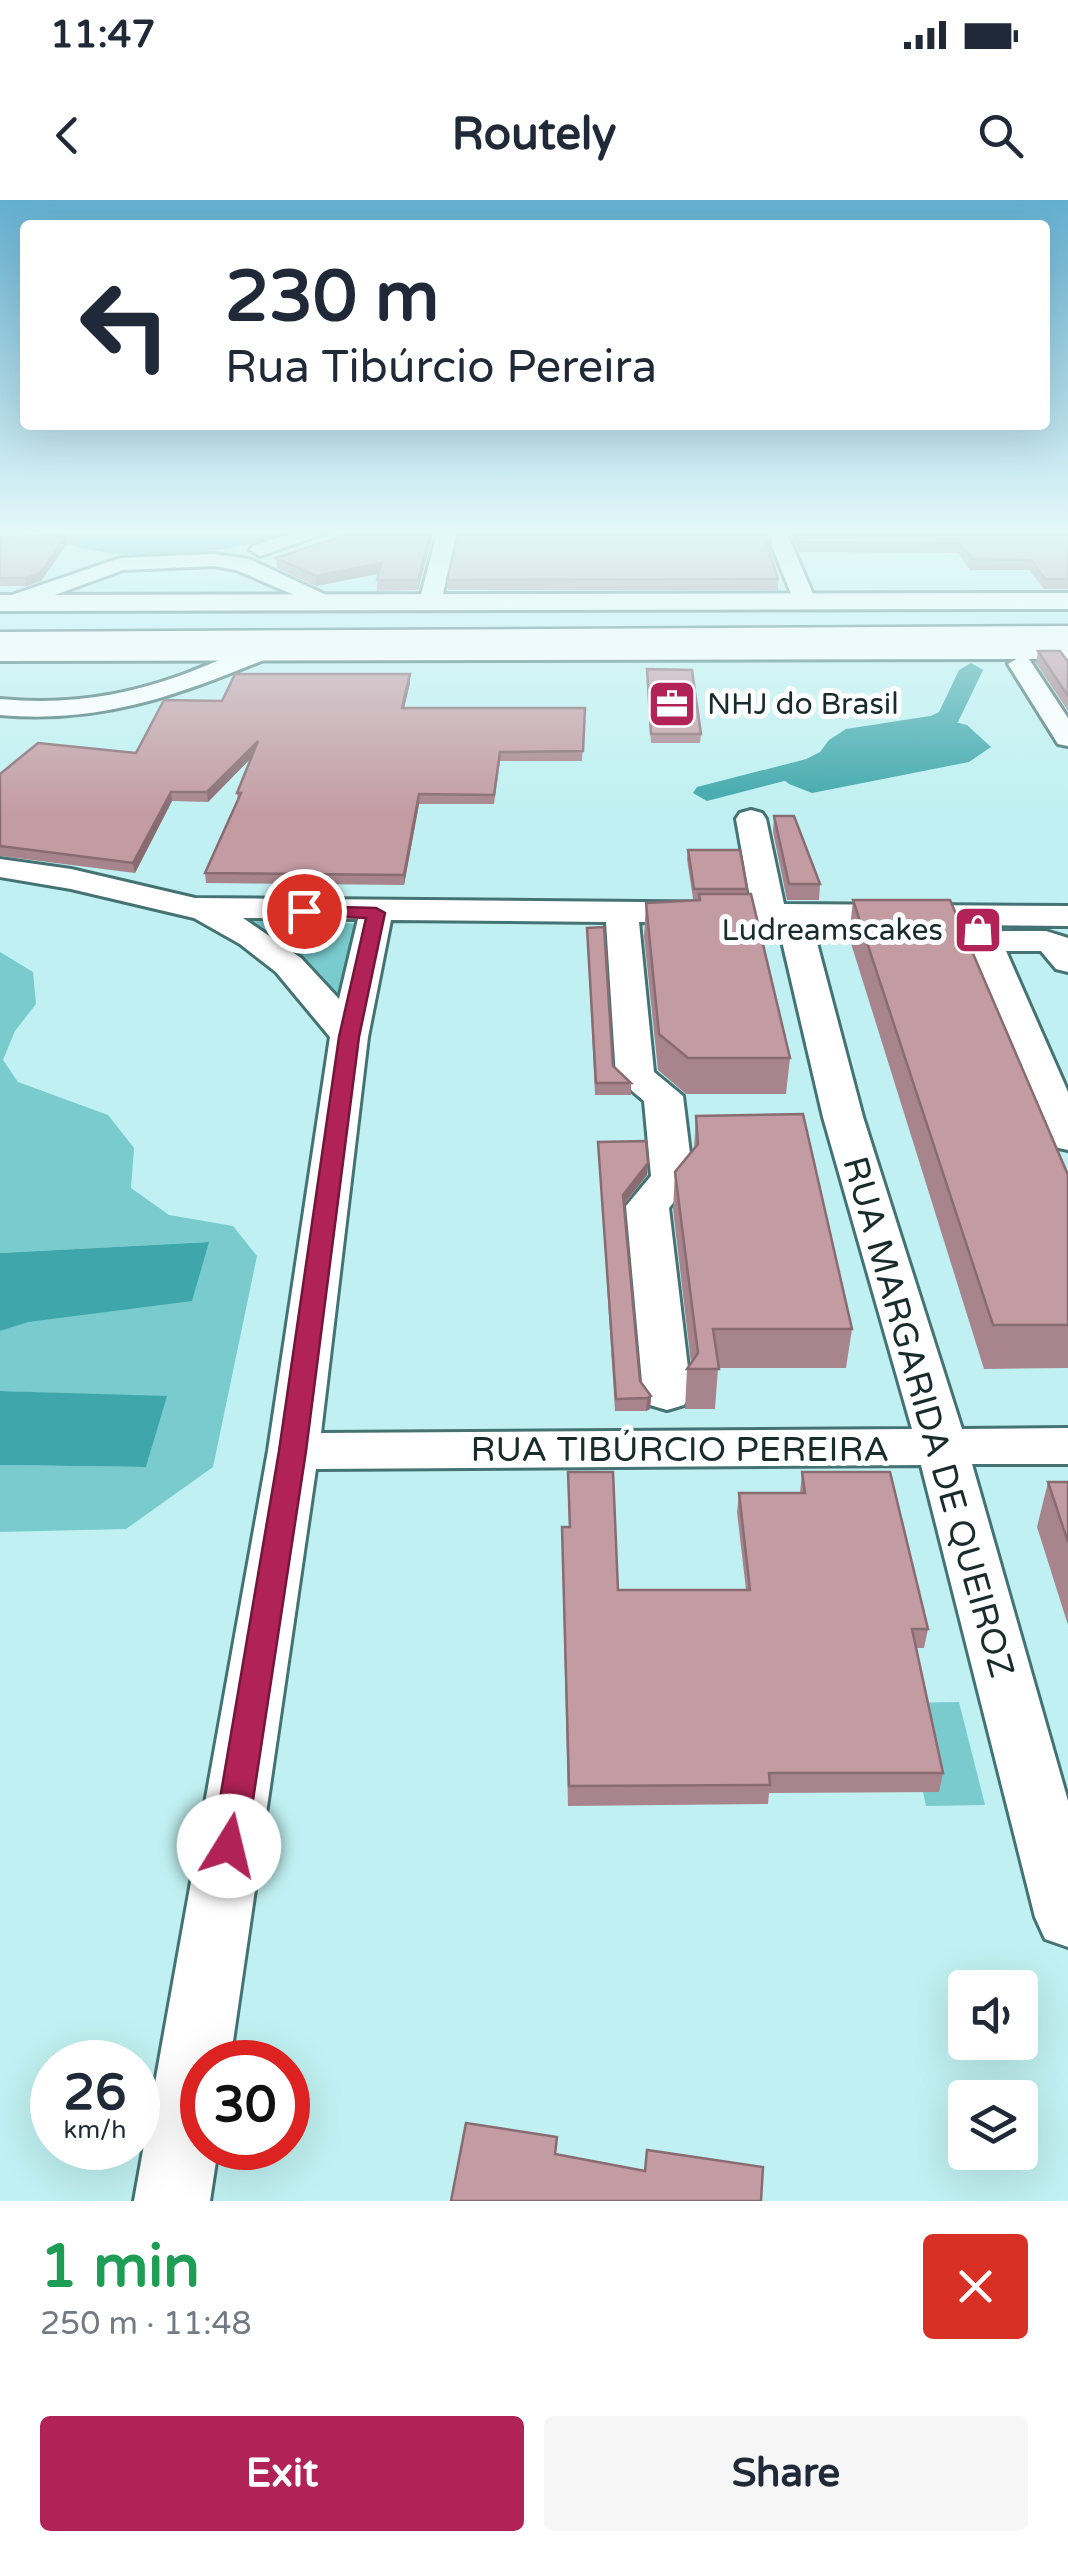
<!DOCTYPE html>
<html lang="en">
<head>
<meta charset="utf-8">
<style>
  :root { --surface:#fff; --page:#f6f6f7; --text:#1f2937; --muted:#747a83; --accent:#b12256 }
  body { margin:0; font-family:"Varela Round",sans-serif; background:var(--page); color:var(--text); height:100vh; display:flex; flex-direction:column; font-size:38px; white-space:nowrap }
  * { box-sizing:border-box; margin:0 }
  p { font-size:32px; color:var(--muted) }
  .icon { flex:none; width:55px; height:55px; fill:none; stroke:currentColor; stroke-width:2; stroke-linecap:round; stroke-linejoin:round }
  .map { position:relative; height:2001px; overflow:hidden }
  .details { display:flex; flex-direction:column; background:var(--surface); flex:1 }
  .details>* { flex:none }
  .hud { position:absolute; left:20px; top:20px; width:1030px; height:210px; border-radius:10px; box-shadow:0 10px 40px #0002; background:#fff; color:var(--text); overflow:hidden }
  .buttons { position:absolute; left:948px; top:1770px; display:grid; gap:20px }
  .buttons a { display:grid; place-items:center; width:90px; height:90px; border-radius:10px; background:var(--surface); box-shadow:0 10px 40px #0002; font-size:50px }
  .speed { position:absolute; left:30px; top:1840px; display:flex; gap:20px; font-size:50px; font-weight:700; text-align:center }
  .speed>* { display:grid; place-content:center; width:130px; height:130px; border-radius:50%; background:var(--surface); box-shadow:0 10px 40px #0002; line-height:1 }
  .speed small { font-size:25px; font-weight:400 }
  .speed .limit { border:15px solid #d22; background:#fff; color:#111 }
  .pin { position:absolute; display:grid; place-items:center; width:85px; height:85px; color:#fff; margin:-42px; border:5px solid #fff; border-radius:50%; box-shadow:0 2px 10px #0007 }
  .me { position:absolute; width:110px; margin:-55px; rotate:9deg; stroke-linejoin:round; filter:drop-shadow(0 0 8px #0008) }
  .turn { display:flex; align-items:center; gap:35px; height:210px; padding:0 40px; font-size:45px }
  .turn .icon { width:130px; height:130px; stroke-width:2.5 }
  .turn b { display:block; font-size:70px; line-height:85px }
  .round { display:grid; place-items:center; flex:none; width:105px; height:105px; border-radius:10px; background:var(--page) }
  .head { display:flex; align-items:center; justify-content:space-between; height:170px; padding:0 40px }
  h1 { font-size:60px; font-weight:800; line-height:75px; color:#1e9e55 }
  .primary-button { display:flex; gap:20px; margin-top:auto; padding:20px 40px }
  .primary-button a { flex:1; height:115px; border-radius:10px; background:var(--accent); color:#fff; font-size:40px; font-weight:800; line-height:115px; text-align:center }
  .primary-button a+a { background:var(--page); color:var(--text) }
  .status { display:flex; justify-content:space-between; align-items:center; height:70px; padding:0 50px; background:var(--surface); direction:ltr }
  .status svg { height:28px; fill:currentColor }
  header { display:flex; justify-content:space-between; align-items:center; height:130px; padding:0 40px; background:var(--surface); font-size:45px; font-weight:800 }
  .map>svg:first-child { display:block }
  .green { fill:#79cbcd }
  .water { fill:#3fa7ab }
  .lines { fill:none; stroke-linecap:round; stroke-linejoin:round }
  .canal { fill:#3fa7ab; fill-rule:evenodd }
  .minor-casing { stroke:#457273; stroke-width:6 }
  .major-casing { stroke:#457273; stroke-width:6 }
  .highway-casing { stroke:#457273; stroke-width:5 }
  .minor { fill:#fff; fill-rule:evenodd }
  .major { fill:#fff; fill-rule:evenodd }
  .highway { fill:#fff; fill-rule:evenodd }
  .wall { fill:#a8858c }
  .shaded-wall { fill:#886c72 }
  .building { fill:#c39ba3; stroke:#886c72; stroke-width:2.5 }
  .route { fill:#b12256; stroke:#731638; stroke-width:2.5 }
  .labels { text-anchor:middle; stroke-width:10; stroke-linejoin:round; paint-order:stroke }
  .far-poi-label { font-size:30px; fill:#192c2c; stroke:#fff; text-anchor:start }
  .street-label { font-size:35px; fill:#192c2c; stroke:#fff }
</style>
</head>
<body>
<div class="status"><b>11:47</b><svg viewBox="0 0 49 12"><path d="M0 12V9h3v3zM5 12V6h3v6zM10 12V3h3v9zM15 12V0h3v12zM26 1h20v11H26zM47 4h2v5h-2z"/></svg></div>
<header><svg class="icon" aria-label="back" viewBox="0 0 24 24"><path d="M15 5l-7 7 7 7"/></svg>Routely<svg class="icon" aria-label="search" viewBox="0 0 24 24"><circle cx="10" cy="10" r="6"/><path d="M15 15l6 6"/></svg></header>
<div class="map">
<svg width="1068" height="2001" viewBox="0 0 1068 2001">
  <rect width="100%" height="100%" fill="#c0f0f1"/>
  <path class="green" d="M237,717L359,724L345,805C314,764 285,738 237,717Z
    M0,752L33,772L36,804L15,831L3,860L18,882L108,915L134,948L131,988L169,1015L233,1026L257,1056L213,1267L126,1329L0,1332V1265L146,1267L166,1197L0,1191V1131L208,1042L0,1053Z
    M959,1502L985,1605L926,1606L904,1503Z"/>
  <path class="water" d="M39,334H287C212,357 112,367 39,334Z
    M930,516L967,525L991,547L969,562L812,593L789,584L777,574L820,552L829,540L846,529Z
    M209,1042L192,1101L28,1122L0,1131V1053Z
    M0,1191L167,1196L146,1267L0,1265Z"/>
  <g class="lines">
    <path class="canal" d="M971,463L983,470L958,522L909,545H891L887,540L891,535L939,512L959,470Z
      M830,553L839,555L843,561L839,567L707,601L693,593L697,587Z"/>
    <g class="minor-casing">
      <path id="minor" d="M0,334H11V335L1,341Z
        M291,334H323L260,356L250,350L253,346Z
        M437,334H457L441,402L430,409L419,402Z
        M767,334H787L816,401L813,406L805,408L794,401Z
        M214,354L249,359L341,402L330,409L322,407L236,370L214,366L123,370L19,408L11,410L0,403L3,398L120,358Z
        M262,445L271,447L274,452L271,457C178,495 102,524 0,515V499C65,505 121,497 182,475C209,465 235,452 262,445Z
        M1020,457L1029,459L1068,518V546L1058,544L1008,464Z
        M751,610L762,613L766,619L784,704L1068,706V726L812,724L863,917L962,1229L1068,1228V1264H972L1068,1601V1747L1045,1739L1035,1717L921,1265L316,1269L230,1862H202V1948H218L210,2001H134L268,1251L330,837L276,772L240,744L194,718L71,689L0,677V659L71,669L195,698L751,703L736,619L740,613ZM243,718L358,719L339,799L301,758ZM391,720L606,722L616,877L644,901L651,976L626,1006L643,1193L650,1205L667,1210L684,1205L691,1193L669,1008L693,978L683,896L654,872L639,722L778,724L823,917L912,1229L321,1233L368,837Z
        M991,731H1046L1068,738V772L1056,769L1041,751H1006L1068,892V950L1054,947L1048,938L969,745L979,734Z"/>
    </g>
    <g class="major-casing">
      <path id="major" d="M1068,393V409L0,411V395Z
        M1068,441V459L0,461V443Z"/>
    </g>
    <g class="highway-casing">
      <path id="highway" d="M1068,426V444L0,450V432Z"/>
    </g>
    <use href="#minor" class="minor"/>
    <use href="#major" class="major"/>
    <use href="#highway" class="highway"/>
  </g>
  <path class="wall" d="M433,334L418,390L377,391L378,374L316,386L277,368L276,358Z
    M789,334H1068V389H1044L1029,370H970L958,353L799,352Z
    M66,336L67,344L41,381L26,386H0V337Z
    M771,342L770,352L778,379V390H448L447,380Z
    M1038,451L1068,462V511L1036,463Z
    M647,469L701,534L700,543H651Z
    M410,474V483L404,508H585L582,561H500L494,604H419L404,685L206,683L205,673L238,600L237,593L251,558L208,602L172,601L135,673L0,656V574L136,553Z
    M774,616L820,684L819,700H787L773,632Z
    M688,650L747,689V694L790,858L786,894H686L658,870L644,736L646,703L699,700V699H693L687,659Z
    M853,700L1068,975V1168L984,1169L849,737Z
    M587,728L613,866L631,883V895H595Z
    M696,916L852,1129L846,1168H718L715,1209H685L687,1169L691,1163L673,1009L675,972L694,949Z
    M598,942L647,975L624,1005L640,1181L651,1196L650,1209L646,1211H615Z
    M568,1272L618,1390H746L737,1312L739,1293H800L802,1272L928,1429L924,1448H916L943,1573L939,1592L769,1593L768,1604L568,1606L562,1347L569,1327Z
    M1048,1282H1068V1425L1037,1327Z"/>
  <path class="shaded-wall" d="M430,334H433L418,390V380Z
    M66,336L67,344L41,381L26,386L25,378Z
    M381,363V373L316,386V376Z
    M410,474V483L402,517V508Z
    M258,541L259,550L208,602L207,592Z
    M171,592L172,601L135,673L133,663Z
    M419,594V604L404,685V675Z
    M648,963L647,975L622,1006L623,995Z
    M651,1196L650,1209L646,1211L647,1198Z"/>
  <path class="building" d="M348,334H430L418,380H377L381,363L316,376L276,358Z
    M458,334H768L771,342H766L778,379L447,380Z
    M795,334H1068V379H1045L1031,360L972,359L959,343L800,342Z
    M66,336L40,373L25,378H0V337Z
    M1038,451H1060L1068,462V496Z
    M647,469L692,470L701,534H651Z
    M235,474H410L402,508H585L583,551L500,552L494,595L419,594L404,675L205,673L241,593H237L258,541L207,592H171L133,663L0,646V574L38,543L136,553L164,500L222,501Z
    M774,616H794L820,684H789Z
    M688,650H740L747,689H694Z
    M699,694H751L790,858H688L659,834L646,703L700,700Z
    M853,700H950L1068,975V1125H993Z
    M604,727L613,866L631,883H596L587,728Z
    M803,914L852,1129H713L719,1169H687L698,1153L675,972L698,944L696,916Z
    M646,941L648,963L623,995L640,1181L651,1196L647,1198L616,1199L598,942Z
    M568,1272H613L618,1390H750L739,1293H805L802,1272H890L928,1429H912L943,1573H769L770,1585L569,1586L562,1327H570Z
    M1048,1282H1068V1342Z
    M466,1923L557,1937L555,1954L645,1971L647,1950L763,1967L761,2001H451Z"/>
  <linearGradient id="sky" x2="0" y2="1"><stop stop-color="#64afd0"/><stop offset="0.54" stop-color="#e3f8f9"/><stop offset="1" stop-color="#e3f8f9" stop-opacity="0"/></linearGradient>
  <rect width="1068" height="614" fill="url(#sky)"/>
  <path class="route" d="M304,706L376,708L385,713L359,837L306,1251L246,1646L241,1657L229,1661L217,1657L212,1646L279,1251L339,837L366,718L298,715V707Z"/>
  <defs>
    <g id="office-square" transform="scale(2.5)"><rect x="-9" y="-9" width="18" height="18" rx="4" fill="#b12256" stroke="#fff"/><path d="M-6-3h4V-5.5h4V-3h4V5H-6ZM-1-4.5V-3h2v-1.5ZM-6 0V1H6V0Z" fill="#fff"/></g>
    <g id="shop-square" transform="scale(2.5)"><rect x="-9" y="-9" width="18" height="18" rx="4" fill="#b12256" stroke="#fff"/><path d="M-5-2.5h2.3a2.7 3.5 0 0 1 5.4 0H5L5.5 6h-11ZM-1.5-2.5h3a1.5 2.3 0 0 0-3 0Z" fill="#fff"/></g>
  </defs>
  <g fill-rule="evenodd">
    <use href="#office-square" x="672" y="504"/>
    <use href="#shop-square" x="978" y="730"/>
  </g>
  <g class="labels">
    <g class="far-poi-label">
      <text x="707" y="514">NHJ do Brasil</text>
      <text x="943" y="740" text-anchor="end">Ludreamscakes</text>
    </g>
    <g class="street-label">
      <text transform="translate(929 1217) rotate(74)" y="12">RUA MARGARIDA DE QUEIROZ</text>
      <text x="680" y="1261">RUA TIBÚRCIO PEREIRA</text>
    </g>
  </g>
</svg>
<div class="buttons">
<a><svg class="icon" aria-label="sound" viewBox="0 0 24 24"><path d="M4 9h4l5-4v14l-5-4H4zM17 9q2 3 0 6"/></svg></a>
<a><svg class="icon" aria-label="layers" viewBox="0 0 24 24"><path d="M12 4l9 5-9 5-9-5zM3 14l9 5 9-5"/></svg></a>
</div>
<div class="speed"><div>26<small>km/h</small></div><div class="limit">30</div></div>
<div class="pin" style="left:304px;top:711px;background:#d93025"><svg class="icon" aria-label="arrive" viewBox="0 0 24 24"><path d="M6 21V4h12l-3 4 3 4H6"/></svg></div>
<svg class="me" style="left:229px;top:1646px" viewBox="-20 -20 40 40"><circle r="19" fill="#fff"/><path d="M0-13L10 11 0 6-10 11z" fill="#b12256"/></svg>
<div class="hud">
<div class="turn"><svg class="icon" aria-label="left" viewBox="0 0 24 24"><path d="M17 20v-9H6M10 6l-5 5 5 5"/></svg><div><b>230 m</b>Rua Tibúrcio Pereira</div></div>
</div>
</div>
<section class="details">
<div class="head"><div><h1>1 min</h1><p>250 m · 11:48</p></div><a class="round" style="background:#d93025;color:#fff"><svg class="icon" aria-label="close" viewBox="0 0 24 24"><path d="M6 6l12 12M18 6L6 18"/></svg></a></div>
<div class="primary-button"><a>Exit</a><a>Share</a></div>
</section>
</body>
</html>
